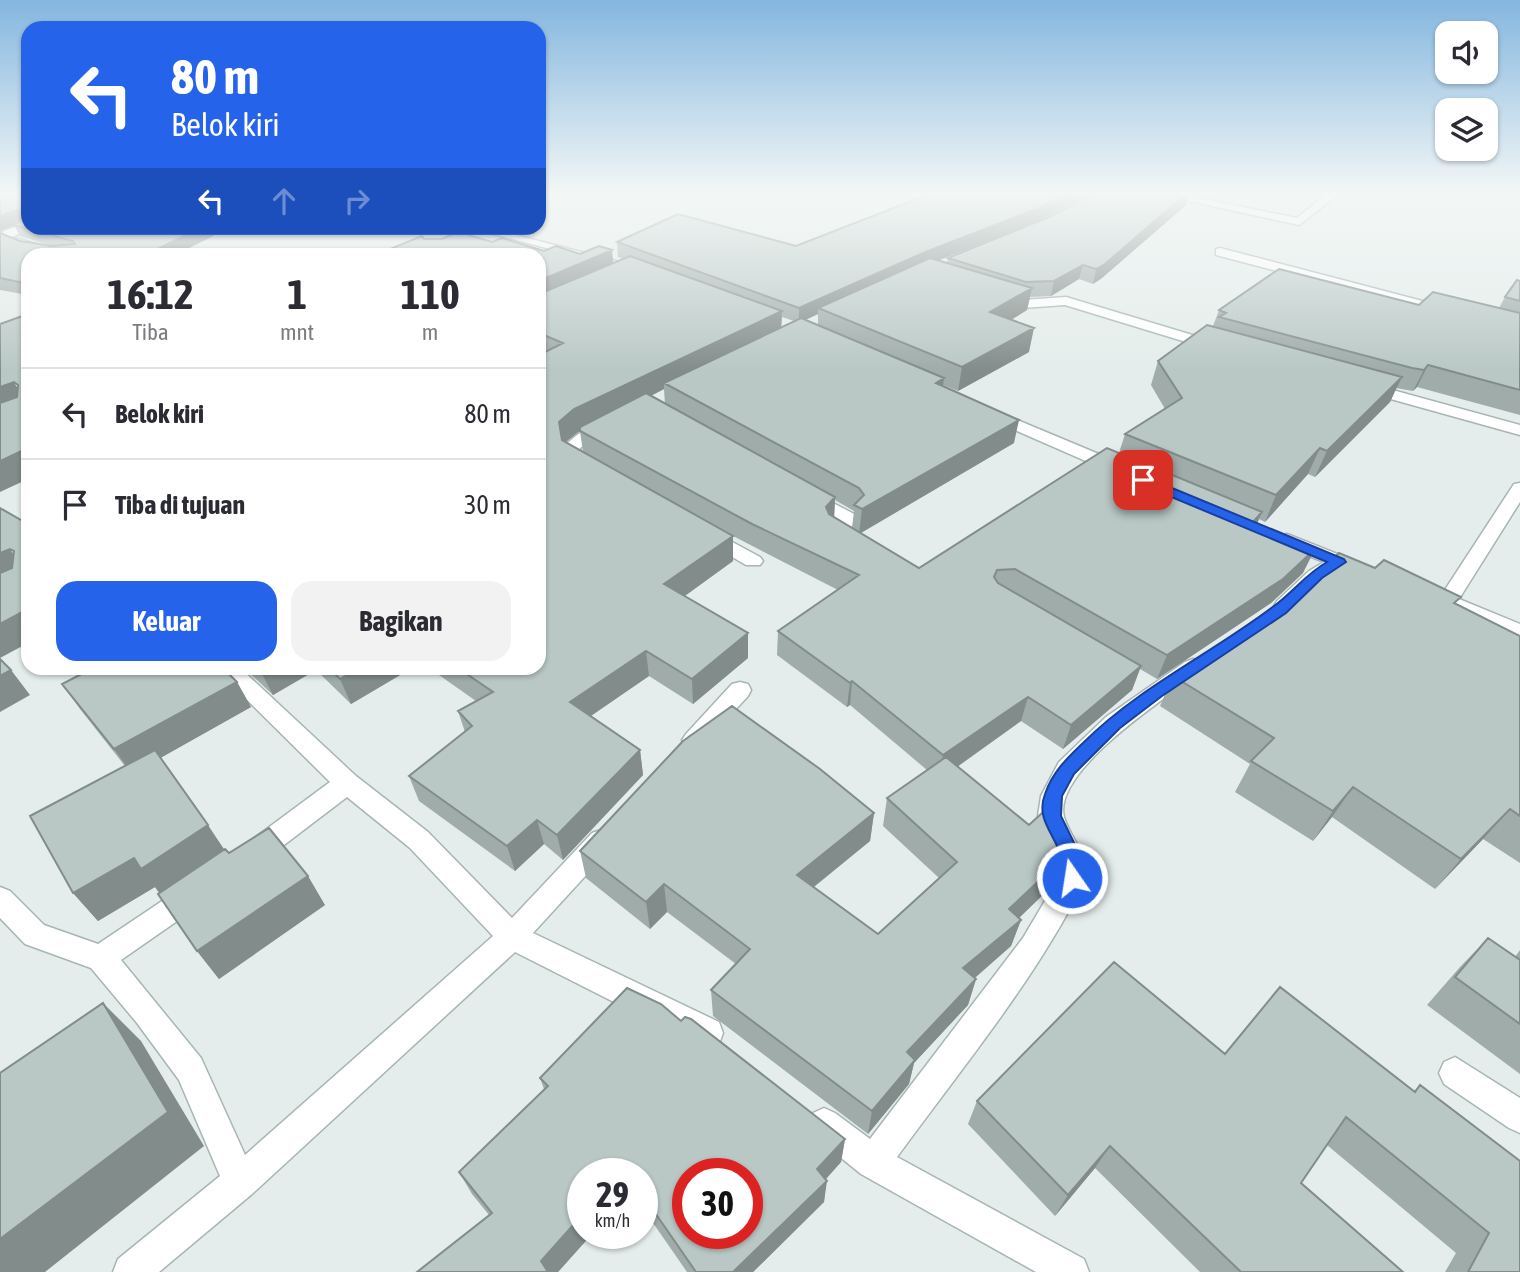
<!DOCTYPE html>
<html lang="id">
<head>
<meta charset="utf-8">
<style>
  :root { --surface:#fff; --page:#f2f2f3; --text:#2b2b33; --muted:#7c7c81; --line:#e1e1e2; --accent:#2563eb }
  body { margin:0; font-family:"Asap Condensed",sans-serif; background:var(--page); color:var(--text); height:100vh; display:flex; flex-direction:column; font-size:26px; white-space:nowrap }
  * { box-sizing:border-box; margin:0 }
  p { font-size:23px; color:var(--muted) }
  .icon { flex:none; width:38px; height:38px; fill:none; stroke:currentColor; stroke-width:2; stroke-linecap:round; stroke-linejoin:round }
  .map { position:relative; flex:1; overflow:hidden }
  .drawer { position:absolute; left:21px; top:248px; width:525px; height:427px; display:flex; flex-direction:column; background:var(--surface); border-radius:21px; box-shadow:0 2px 5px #0004 }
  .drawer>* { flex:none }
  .guide { position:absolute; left:21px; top:21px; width:525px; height:214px; border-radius:21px; box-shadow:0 2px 5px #0004; background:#2563eb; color:#fff; overflow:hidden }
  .controls { position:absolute; left:1435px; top:21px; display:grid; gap:14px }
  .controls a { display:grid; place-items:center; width:63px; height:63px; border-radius:14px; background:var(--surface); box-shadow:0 2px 5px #0004; font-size:35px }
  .speed { position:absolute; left:567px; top:1158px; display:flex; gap:14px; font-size:35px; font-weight:700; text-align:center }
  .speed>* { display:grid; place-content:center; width:91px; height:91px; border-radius:50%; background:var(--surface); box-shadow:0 2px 5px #0004; line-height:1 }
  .speed small { font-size:18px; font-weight:400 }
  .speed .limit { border:10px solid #d22; background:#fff; color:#111 }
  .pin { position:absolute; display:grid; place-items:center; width:60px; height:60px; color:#fff; margin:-30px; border-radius:14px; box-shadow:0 4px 10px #0006 }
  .me { position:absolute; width:77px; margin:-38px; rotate:347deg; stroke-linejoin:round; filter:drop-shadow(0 0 5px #0008) }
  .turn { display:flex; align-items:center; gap:24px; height:147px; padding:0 35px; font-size:32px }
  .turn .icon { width:91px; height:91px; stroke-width:2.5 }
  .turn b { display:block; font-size:49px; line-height:60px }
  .lanes { display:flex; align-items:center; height:66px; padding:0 35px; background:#0003; justify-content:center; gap:35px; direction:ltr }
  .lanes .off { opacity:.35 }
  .eta { display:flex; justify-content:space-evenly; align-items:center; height:119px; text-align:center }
  .eta b { font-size:42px; font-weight:700; line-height:49px }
  .cta { display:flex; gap:14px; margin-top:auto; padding:14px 35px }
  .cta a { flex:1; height:80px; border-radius:21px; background:var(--accent); color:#fff; font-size:28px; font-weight:700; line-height:80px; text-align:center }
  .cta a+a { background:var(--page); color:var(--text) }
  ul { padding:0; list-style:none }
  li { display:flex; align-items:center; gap:21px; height:91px; padding:0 35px; border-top:2px solid var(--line) }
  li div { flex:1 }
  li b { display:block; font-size:26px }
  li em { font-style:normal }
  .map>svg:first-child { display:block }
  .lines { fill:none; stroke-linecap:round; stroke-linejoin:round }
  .minor-casing { stroke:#a7b5b3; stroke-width:3 }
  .minor { fill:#fff; fill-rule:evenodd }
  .wall { fill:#9faca9; fill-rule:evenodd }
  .shaded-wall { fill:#828c8a }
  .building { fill:#b9c8c5; stroke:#828c8a; stroke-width:2; fill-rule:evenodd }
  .route { fill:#2563eb; stroke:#184099; stroke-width:2 }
</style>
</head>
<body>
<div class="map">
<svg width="1520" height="1272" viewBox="0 0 1520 1272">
  <rect width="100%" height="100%" fill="#e4edeb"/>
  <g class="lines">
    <g class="minor-casing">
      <path id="minor" d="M1152,193H1174L1297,218L1328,193H1340L1299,225Z
        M28,222V228H32L12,237L78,256C53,256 21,253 0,239L4,231Z
        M471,228H489L616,261L610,265Z
        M1220,248L1453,309L1455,312L1448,316L1216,255V249Z
        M1002,294L1023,300L1066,297L1219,343L1221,346L1214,350L1209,349L1065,305L1022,308L997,301V295Z
        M1367,383L1520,425V435L1362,391L1359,388L1362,385Z
        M991,409L1125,465L1128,469L1119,474L1113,473L985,417L983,414Z
        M607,421L613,423L615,426L613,429L580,448L581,455L596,466L594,470H582L567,461L564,447C574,435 591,425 607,421Z
        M1520,483V502L1459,599L1520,624V639L1440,607L1437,602L1514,484Z
        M810,491L856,515L859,519L848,530L858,539L856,543C845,546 833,540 827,531L838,520L804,500L801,496Z
        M710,530L760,557L763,561L760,565H746L703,540L701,536Z
        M1287,534L1365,565L1368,569L1365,573L1358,575L1341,569L1323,579L1291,611H1277L1274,606L1277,601L1309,571L1324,562L1280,544L1278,540L1280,536Z
        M1193,659L1201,662L1204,667L1201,672C1168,696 1052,771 1064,817C1071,841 1095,860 1082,886C1033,983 961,1069 897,1157L1084,1259L1089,1272H1036L861,1174L813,1135L808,1124L813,1113L824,1108L835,1113L870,1139L1023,938L1059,877V859L1038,816L1041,796L1059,762L1106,717L1185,662Z
        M215,668H240L356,776L428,832L512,918L592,833L601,830L610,833L614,841L610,849L533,933L719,1022L723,1033L719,1044L708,1048L697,1044L515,952L252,1194L159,1272H113L118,1259L220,1176L179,1080L137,1023L91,968L25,944L0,918V887L10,891L44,925L98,944L183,887L193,883L203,887L207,895L203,903L121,960L201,1058L245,1155L493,936L410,848L347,797L263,861L254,864L245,861L241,853L245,845L330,782Z
        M740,682L748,684L751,690L748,696L702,746L694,749L686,746L682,740L686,734L732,684Z
        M1455,1057L1520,1098V1133L1509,1128L1444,1084L1439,1073L1444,1062Z"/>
    </g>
    <use href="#minor" class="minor"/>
  </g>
  <path class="wall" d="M0,193L28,228H229L173,256H28V295L0,290ZM14,225L20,236L52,246L20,241L1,233L2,230Z
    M1186,205L1102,278L1093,284L1079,279L1051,296L1030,297L1027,310L1011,320L1029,352L958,391L943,385V386L1014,443L861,533L919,568L1119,453L1125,434L1165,409L1151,385L1158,361L1213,326L1219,310L1419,305L1499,308L1505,297L1520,281V415L1417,387L1413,391L1396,388L1390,402L1315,477L1308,474L1265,522L1259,519L1257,524L1303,573L1271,603L1157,679L1140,669L1132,690L1063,749L1021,721L957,766L1029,825L1067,843L1050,888L1019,918L1021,920L1011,946L975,978L976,979L968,1005L914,1063L909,1084L868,1134L713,1016L711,990L736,964L667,912L650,929L586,878L580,851L874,813L870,841L814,887L878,934L939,878L883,826L887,798L927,770L850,705L847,707L777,655L778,631L838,590L733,536V561L684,596L748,658L693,704L649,676L590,716L640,750L643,775L563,860L544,844L515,871L419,801L409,776L465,732L458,711L476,701L429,668H539L541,354L539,353V256L424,239L492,242L544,251L580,254L613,263L624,259L618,257L617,242L796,246L1036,222L939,260L947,263L948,258ZM818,314V325L805,320ZM782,317L794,321L781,327ZM664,389L665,404L651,396ZM580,431L583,452L566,442ZM835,500L854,511L852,528L834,517Z
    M1456,604L1520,636V863L1483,839L1435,889L1332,817L1313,841L1235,792L1250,764L1160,706L1173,676Z
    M244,668H412L351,704L316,670L273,695Z
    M237,682L251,707L160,758L224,849L229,853L325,905L219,979L197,951L155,887L98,921L73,893L125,766L80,709L62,684Z
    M1488,938L1515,957L1520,950V1074L1427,1005L1460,967Z
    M681,1021L845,1139L841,1162L826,1179L824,1202L753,1272H687L642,1207V1174H583V1234H592L558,1272H417L489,1215L472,1194L459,1172L544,1089L540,1078Z
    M1225,1054L1414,1091L1420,1085L1520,1272H1445L1456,1253L1327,1145L1301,1183L1403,1272H1200L1095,1168L1055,1216L968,1124L977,1101Z"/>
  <path class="shaded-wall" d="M1068,193H1092L1036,222L818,308V314L799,323V308L923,253Z
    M1187,193H1189L1186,205L1102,278L1093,284L1096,269Z
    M24,208L28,217V220L2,230L0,236V216Z
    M201,228H229L173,256H143Z
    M612,250L614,269L539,303V281Z
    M1083,265L1079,279L1051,296L1054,281Z
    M1032,288L1027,310L986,335L990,312Z
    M782,311L781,332L664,383V389L578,432L562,445L559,422L574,409Z
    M1034,328L1029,352L958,391L962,367Z
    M1428,365L1417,387L1413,391L1424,370Z
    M1402,377L1390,402L1315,477L1327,451Z
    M944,378L941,401L936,383Z
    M14,382L27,405L0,415V387Z
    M1019,420L1014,443L859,534L862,509Z
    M28,448V479L0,492V461Z
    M1320,448L1308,474L1265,522L1276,495Z
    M835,497L834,521L826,507Z
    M1262,512L1252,535L1253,522Z
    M733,536V561L667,609L664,584Z
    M10,549L27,574L0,585V553Z
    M1315,549L1303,573L1271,603L1157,679L1167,655Z
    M28,609V643L0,658V624Z
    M748,633V658L693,704L692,679Z
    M646,651L649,676L575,727L570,702Z
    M1141,666L1132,690L1063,749L1071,725Z
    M263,668H316V670L273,695L260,670Z
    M359,668H412L351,704L340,679Z
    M11,670L30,695L0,712V676Z
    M852,681L850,705L847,707L850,683Z
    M237,682L251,707L132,774L114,749Z
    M1028,697L1021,721L939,780L943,755Z
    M640,750L643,775L563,860L557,835Z
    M1353,787L1332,817L1313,841L1333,811Z
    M1510,809L1483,839L1435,889L1461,859Z
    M874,813L870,841L795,902L797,875Z
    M537,820L544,844L515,871L507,846Z
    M208,825L227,854L163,897L155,887L98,921L73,893L134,858Z
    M1061,860L1050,888L1000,936L1009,909Z
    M308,876L325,905L219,979L197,951Z
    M664,884L667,912L650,929L646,902Z
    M1021,920L1011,946L956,994L963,968Z
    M976,979L968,1005L914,1063L909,1084L868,1134L872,1111L907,1052Z
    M103,1003L141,1041L204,1146L45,1272H0V1239Z
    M845,1139L841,1162L815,1191L817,1169Z
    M1110,1146L1095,1168L1055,1216L1068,1195Z
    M624,1168L626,1174H618Z
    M827,1181L824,1202L753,1272H733Z
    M583,1214V1234H592L558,1272H547L541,1261Z"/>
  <path class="building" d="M0,193H28V216L24,208L0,216Z
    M932,193H1068L1039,208L923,253L799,308L617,242L678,214L796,246Z
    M1095,193H1187L1105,264L1096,269L1083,265L1054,281L1026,282L948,258L1049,217Z
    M28,217V228H201L143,256H28V284L0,278V233L20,241L52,246L75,244L73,241L13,225Z
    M458,232L492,242L502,238L544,251L556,246L580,254L599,246L612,250L539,281V256H373L422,236L424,239H442Z
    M630,256L782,311L574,409L559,422L562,440L733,536L664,584L748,633L692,679L646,651L570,702L640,750L557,835L537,820L507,846L409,776L472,726L458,711L493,692L458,668H539V355L563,343L539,333V294Z
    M930,258L1032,288L990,312L1034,328L962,367L818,308Z
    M1279,269L1419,305L1433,292L1520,313V390L1428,365L1424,370L1412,368L1219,317L1226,313L1219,310Z
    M1517,280L1520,281V301L1505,297Z
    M28,314V448L0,461V403L17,397L18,385L14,382L0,387V324Z
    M801,318L944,378L936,383L1019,420L862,509L854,505L864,495L859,488L664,383Z
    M1207,325L1402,377L1327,451L1320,448L1276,495L1125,434L1182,398L1158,361Z
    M646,393L835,497L826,507L829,514L919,568L1107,448L1262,512L1253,522L1315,549L1283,579L1167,655L1015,569L997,570L994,577L998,583L1141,666L1071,725L1028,697L943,755L852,681L850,683L778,631L859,575L752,524L580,431V427Z
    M0,508L28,524V609L0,624V573L12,568L14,551L10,549L0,553Z
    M1339,553L1375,568L1384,560L1461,597L1454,603L1520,636V816L1510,809L1461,859L1353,787L1333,811L1251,761L1274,738L1173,676L1304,587Z
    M0,659L11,670L0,676Z
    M93,668H223L237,682L114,749L62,684Z
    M329,668H359L340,679Z
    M732,706L820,769L874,813L797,875L878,934L957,862L887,798L946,757L1029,825L1042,813L1065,830L1067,843L1061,860L1009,909L1021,920L963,968L976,979L907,1052L915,1060L872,1111L711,990L750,949L664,884L646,902L580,851L683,741Z
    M155,750L208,825L141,869L134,858L73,893L30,816Z
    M269,828L308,876L197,951L158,894L225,849L229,853Z
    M1488,938L1520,960V1024L1455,977Z
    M1114,962L1225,1054L1280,987L1415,1092L1420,1085L1520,1161V1272H1468L1489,1233L1346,1117L1301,1183L1403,1272H1241L1110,1146L1068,1195L977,1101Z
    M627,988L661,1004L681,1021L685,1017L691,1019L845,1139L817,1169L827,1181L733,1272H696L642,1194V1174H629L624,1168L618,1174H583V1214L541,1261L548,1272H417L492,1213L459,1172L548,1086L540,1078ZM688,1174H747V1234H688Z
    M103,1003L168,1112L0,1239V1073Z"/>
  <linearGradient id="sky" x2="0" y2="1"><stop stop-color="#84b6df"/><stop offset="0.52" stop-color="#f3f7f6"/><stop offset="1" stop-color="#f3f7f6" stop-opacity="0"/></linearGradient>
  <rect width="1520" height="371" fill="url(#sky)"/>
  <path class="route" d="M1143,476L1344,559L1346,562L1322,578L1286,613L1162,696L1120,728L1074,774L1062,796L1061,816L1082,859L1083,878L1080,885L1072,887L1065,885C1061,876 1064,868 1062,859C1056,835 1035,820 1045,794C1052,773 1067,758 1083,743C1139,687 1211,654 1274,606C1293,592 1306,574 1327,562L1138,483V477Z"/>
</svg>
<div class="controls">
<a><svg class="icon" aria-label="sound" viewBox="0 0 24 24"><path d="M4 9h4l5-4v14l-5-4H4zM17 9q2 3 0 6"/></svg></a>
<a><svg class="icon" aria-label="layers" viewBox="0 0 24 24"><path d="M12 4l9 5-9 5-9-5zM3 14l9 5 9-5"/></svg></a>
</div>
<div class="speed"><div>29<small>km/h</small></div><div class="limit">30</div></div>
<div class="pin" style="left:1143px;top:480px;background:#d93025"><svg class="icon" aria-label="arrive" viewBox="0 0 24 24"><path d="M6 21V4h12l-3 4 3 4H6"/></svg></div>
<svg class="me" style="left:1072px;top:878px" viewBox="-20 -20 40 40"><circle r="17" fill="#2563eb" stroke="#fff" stroke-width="3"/><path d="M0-11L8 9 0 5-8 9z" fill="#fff"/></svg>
<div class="guide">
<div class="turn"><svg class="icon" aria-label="left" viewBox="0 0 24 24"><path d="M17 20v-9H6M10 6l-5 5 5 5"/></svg><div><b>80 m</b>Belok kiri</div></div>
<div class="lanes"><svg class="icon" aria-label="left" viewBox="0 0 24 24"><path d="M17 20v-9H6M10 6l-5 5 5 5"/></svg><svg class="icon off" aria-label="ahead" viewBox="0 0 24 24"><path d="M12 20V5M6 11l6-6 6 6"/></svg><svg class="icon off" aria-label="right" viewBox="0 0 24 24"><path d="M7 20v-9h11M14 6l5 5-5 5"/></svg></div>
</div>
<section class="drawer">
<div class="eta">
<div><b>16:12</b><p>Tiba</p></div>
<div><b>1</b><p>mnt</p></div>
<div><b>110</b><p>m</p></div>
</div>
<ul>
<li><svg class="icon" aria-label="left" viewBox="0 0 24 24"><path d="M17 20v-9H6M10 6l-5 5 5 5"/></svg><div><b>Belok kiri</b></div><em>80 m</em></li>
<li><svg class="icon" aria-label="arrive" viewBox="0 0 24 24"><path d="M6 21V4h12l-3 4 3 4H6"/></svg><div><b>Tiba di tujuan</b></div><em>30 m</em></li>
</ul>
<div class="cta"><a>Keluar</a><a>Bagikan</a></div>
</section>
</div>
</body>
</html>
